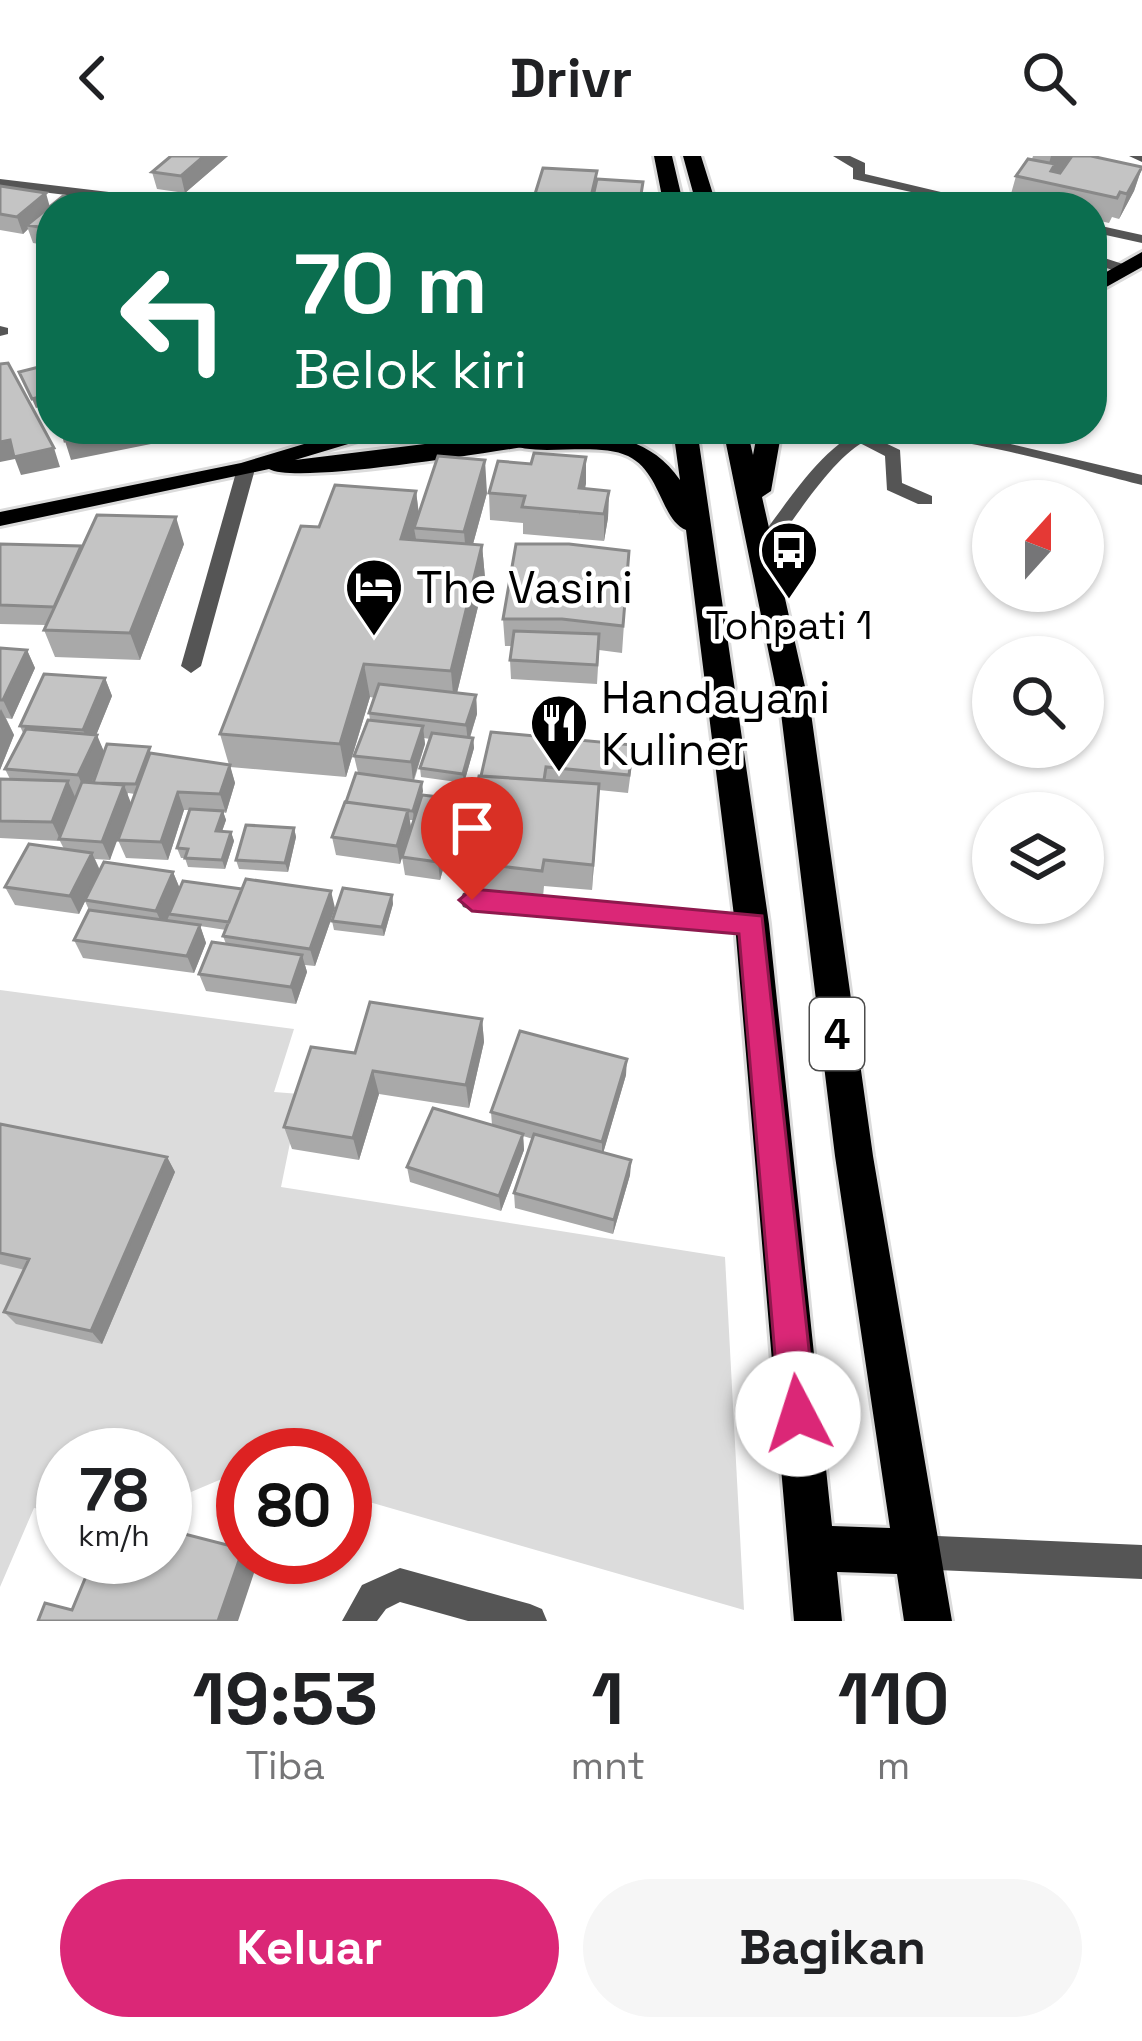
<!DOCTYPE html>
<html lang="id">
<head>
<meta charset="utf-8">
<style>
  :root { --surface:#fff; --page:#f6f6f6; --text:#202124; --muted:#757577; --accent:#db2777 }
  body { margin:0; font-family:"Space Grotesk",sans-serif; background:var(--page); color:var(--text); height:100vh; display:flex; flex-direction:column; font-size:45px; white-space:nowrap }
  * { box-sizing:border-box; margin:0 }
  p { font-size:39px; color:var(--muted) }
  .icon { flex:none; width:66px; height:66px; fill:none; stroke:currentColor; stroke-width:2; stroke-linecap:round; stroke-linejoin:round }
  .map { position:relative; height:1465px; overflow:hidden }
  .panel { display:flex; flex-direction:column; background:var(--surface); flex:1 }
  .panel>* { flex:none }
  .guide { position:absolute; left:36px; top:36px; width:1071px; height:252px; border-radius:48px; box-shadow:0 3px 9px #0004; background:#0b6e4f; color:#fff; overflow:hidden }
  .needle { width:78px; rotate:21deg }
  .controls { position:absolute; left:972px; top:324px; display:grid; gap:24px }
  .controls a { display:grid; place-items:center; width:132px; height:132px; border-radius:50%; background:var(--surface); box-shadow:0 3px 9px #0004; font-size:60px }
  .speed { position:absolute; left:36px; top:1272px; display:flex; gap:24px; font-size:60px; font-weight:700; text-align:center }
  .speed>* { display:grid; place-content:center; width:156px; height:156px; border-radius:50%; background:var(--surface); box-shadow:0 3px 9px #0004; line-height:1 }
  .speed small { font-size:30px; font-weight:400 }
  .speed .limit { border:18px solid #d22; background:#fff; color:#111 }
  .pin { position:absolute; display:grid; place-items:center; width:102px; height:102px; color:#fff; margin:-123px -51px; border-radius:50% 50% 50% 0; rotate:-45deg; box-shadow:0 0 12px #0007 }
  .pin .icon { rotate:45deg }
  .me { position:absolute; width:132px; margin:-66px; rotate:355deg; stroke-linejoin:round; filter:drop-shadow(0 0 9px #0008) }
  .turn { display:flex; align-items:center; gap:42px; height:252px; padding:0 60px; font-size:54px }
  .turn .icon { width:156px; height:156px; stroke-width:2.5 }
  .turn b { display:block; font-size:84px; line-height:102px }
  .eta { display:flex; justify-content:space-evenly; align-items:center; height:204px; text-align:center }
  .eta b { font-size:72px; font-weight:700; line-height:84px }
  .primary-button { display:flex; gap:24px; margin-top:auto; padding:24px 60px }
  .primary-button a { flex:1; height:138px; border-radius:72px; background:var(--accent); color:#fff; font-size:48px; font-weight:700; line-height:138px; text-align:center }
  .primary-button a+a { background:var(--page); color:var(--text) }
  header { display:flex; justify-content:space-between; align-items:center; height:156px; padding:0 60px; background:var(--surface); font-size:54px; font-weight:700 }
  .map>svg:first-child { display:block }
  .green { fill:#dcdcdc }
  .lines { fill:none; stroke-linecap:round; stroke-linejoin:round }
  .primary-casing { stroke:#dbdbdb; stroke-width:6 }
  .trunk-casing { stroke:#dbdbdb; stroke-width:6 }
  .service { fill:#555; fill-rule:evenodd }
  .minor { fill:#555; fill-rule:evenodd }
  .primary { fill:#000; fill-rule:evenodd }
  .trunk { fill:#000; fill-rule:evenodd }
  .wall { fill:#a9a9a9 }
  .shaded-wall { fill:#898989 }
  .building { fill:#c4c4c4; stroke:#898989; stroke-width:3 }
  .route { fill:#db2777; stroke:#8e194d; stroke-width:3 }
  .labels { text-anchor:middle; stroke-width:9; stroke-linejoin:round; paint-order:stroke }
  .far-poi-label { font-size:39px; fill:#000; stroke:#fff }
  .shield { fill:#fff; stroke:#4c4c4c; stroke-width:3 }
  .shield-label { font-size:42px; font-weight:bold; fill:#000 }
  .poi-label { font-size:45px; fill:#000; stroke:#fff; text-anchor:start }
</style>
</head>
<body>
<header><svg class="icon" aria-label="back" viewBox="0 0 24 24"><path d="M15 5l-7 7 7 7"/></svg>Drivr<svg class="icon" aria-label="search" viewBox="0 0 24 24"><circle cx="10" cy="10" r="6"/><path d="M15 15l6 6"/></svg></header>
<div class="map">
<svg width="1142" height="1465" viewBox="0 0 1142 1465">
  <rect width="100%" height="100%" fill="#fff"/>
  <path class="green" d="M0,834L294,873L274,936L300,938L281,1031L725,1101L744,1454L345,1339V1299H243V1314L165,1347V1299H63V1357L34,1352L0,1431Z"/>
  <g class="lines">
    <g class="primary-casing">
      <path id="primary" d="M354,273H398L295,304L546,273H605L594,280C542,287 300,331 269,313L0,370V356L241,307Z"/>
    </g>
    <g class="trunk-casing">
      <path id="trunk" d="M654,0H672L684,51H664Z
        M683,0H701L717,51H697Z
        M1142,96V111L1092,139V124Z
        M673,273H697L769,768L832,1370L890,1372L835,1000L781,557L723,273H747L753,299L758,273H782L771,335L762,341L811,557L873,1000L952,1465H904L897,1418L837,1416L842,1465H794L735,768L686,374C661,364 661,316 628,300C594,284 528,304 506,285L518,278C577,277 643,269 680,324Z"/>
    </g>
    <path class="service" d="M1129,0H1142V6Z
      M1092,98L1129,110L1132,113L1124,118L1092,107Z
      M860,275L900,294L902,327L932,340V348H918L887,334L885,300L854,284V276Z
      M246,308L255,313L201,510L191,517L181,510L237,313Z
      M472,734L752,758L761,761L764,768L761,775L752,778L472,754L463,751L460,744L463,737Z
      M400,1412L530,1448L542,1453L547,1465H468L400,1446L386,1453L377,1465H342L362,1429Z"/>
    <path class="minor" d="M833,0H850L865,7V18L1004,51H978L853,23V12Z
      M0,23L201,47L208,51H166L0,31Z
      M1092,68L1142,79V87L1092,76Z
      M0,170L8,172V178L0,180Z
      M868,273L955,275L1142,319V329C1088,316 914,264 868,284C833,299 794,365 770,395H756V387C784,353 825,283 868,273Z
      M914,1379L1142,1389V1423L914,1413L902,1408L897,1396L902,1384Z"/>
    <use href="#primary" class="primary"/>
    <use href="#trunk" class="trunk"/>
  </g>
  <path class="wall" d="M171,0H228L185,37L157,33L152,16Z
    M1033,0H1091L1142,12L1134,35L1119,63L1112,61L1109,67L1092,63V51H977L1009,45L1016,20L1032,3Z
    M0,30L51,51V90L33,87L28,73L23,78L0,74Z
    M586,301L585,333L609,335L608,362L604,385L523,378V367L490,364L489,337L531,308Z
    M416,335L419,358L487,337L473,388L482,389L485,422L457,537L476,539L477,558L470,582H473L474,592L464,627L421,621L420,612L430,583L424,582L425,588L414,625L423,635L422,639L457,643L458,661L440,724L405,719L402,701L414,664H410L411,672L400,708L336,699L332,681L358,617L354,600L370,564L369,557L375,542L370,541L346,621L230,611L235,627L226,657L223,656L226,664L222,675L231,676L234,685L225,713L188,711L185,702H181L177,692L190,654H184L168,704L126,702L118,684L135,638L128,637L110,704L95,703L100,714L173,716L180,733L335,752L315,810L305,809L307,816L296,848L206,835L199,818L226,788L223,780L226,774L200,770L206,787L194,817L83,802L74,784L89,754L85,745L79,758L15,749L5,731L64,693L60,685L0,682V623H10L5,613L23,577L20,570L105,522L112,540L96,579L104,596L152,598L229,609L220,578L319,371Z
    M0,388L81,390L184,388L140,504L55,501L44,474L46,469L0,468Z
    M629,395L622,497L599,494L597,528L511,523L510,504L512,490H505L503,463Z
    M0,492L27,494L35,512L12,563L6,562L14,579L0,614Z
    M491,576L632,607L628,637L599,634L592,734L544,730L543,741L465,731L463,706Z
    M294,672L296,681L288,716L239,713L236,704Z
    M392,739L393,748L384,780L334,774L332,765Z
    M482,863L484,886L469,952L379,938L359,1004L292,993L284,971L355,897Z
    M626,919L603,997L631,1004L630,1019L613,1078L515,1052L514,1037L533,983L523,980L524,994L501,1055L410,1026L407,1011L492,969L491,956Z
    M0,968L167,1001L175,1016L102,1188L16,1168L4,1156L25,1114L0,1108Z"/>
  <path class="shaded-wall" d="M204,0H228L185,37L181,20Z
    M1051,0H1079L1074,18L1044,26Z
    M1142,11L1134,35L1119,63L1127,38Z
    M46,37L51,55L27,69L28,73L23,78L17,61Z
    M51,238V248L36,252L32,243Z
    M127,273H152L156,287L71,304L65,285Z
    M166,273H222V274L169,286Z
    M10,284L54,292L60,311L21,319L15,303L0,306V286Z
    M586,301V328L579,359V332Z
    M485,304L487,337L467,410L464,376Z
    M416,335L420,368L414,372L416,383H401Z
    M609,335L608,362L604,385V358Z
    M176,361L184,388L140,504L130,477Z
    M482,389L485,422L454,549L451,515Z
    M27,494L35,512L12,563L3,544Z
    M364,508L370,541L346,621L340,588Z
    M105,522L112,540L91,592L83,574Z
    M476,539L477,558L468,587L466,569Z
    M1,553L14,579L0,614V555Z
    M423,570L425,588L413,625L411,606Z
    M97,579L105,598L86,638L78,619Z
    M473,582L474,592L464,627L463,618Z
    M230,609L235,627L226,657L220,638Z
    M68,625L76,643L61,685L52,666Z
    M422,626L423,635L414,664L413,655Z
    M599,628L598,654L592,734L593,709Z
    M124,629L131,647L110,704L102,686Z
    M178,636L184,654L168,704L161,686Z
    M457,643L458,661L440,724L438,706Z
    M408,654L411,672L400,708L397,690Z
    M223,655L226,664L219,684L216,675Z
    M294,672L296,681L288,716L285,707Z
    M231,676L234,685L225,713L222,704Z
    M92,697L100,715L79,758L70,740Z
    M173,716L180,733L164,772L156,755Z
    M331,735L335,752L315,810L310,793Z
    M392,739L393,748L384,780L382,771Z
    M200,769L206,787L194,817L187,800Z
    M302,799L307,816L296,848L291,831Z
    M482,863L484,886L469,952L466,929Z
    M627,903L626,919L602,1001V986Z
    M373,915L379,938L359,1004L353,982Z
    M523,978L524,994L501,1055L499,1040Z
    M167,1001L175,1016L102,1188L91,1175Z
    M631,1004L630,1019L613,1078L614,1064Z
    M243,1393V1401H251L257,1408L238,1465H218Z"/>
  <path class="building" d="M171,0H204L181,20L152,16Z
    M1072,0H1091L1142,11L1127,38L1120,36L1117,42L1016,20L1028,3L1055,8L1051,15L1060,17Z
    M543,12L597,15L590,45L638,47L637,51H531Z
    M597,23L643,26L639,51L638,47L592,45Z
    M0,30L46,37L17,61L0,58Z
    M63,40L123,48L119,51H51V73L27,69Z
    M995,42L1037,51H977Z
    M8,207L54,292L14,301L10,284L0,286V208Z
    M43,210L51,224V238L32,243L19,216Z
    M62,273H127L65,285Z
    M534,297L586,301L579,332L609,335L604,358L522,351L525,340L489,337L498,305L531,308Z
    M438,300L485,304L464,376L414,372Z
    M335,329L416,335L401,383L482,389L451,515L364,508L340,588L220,578L301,370L319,371Z
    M97,359L176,361L130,477L44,474Z
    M0,388L81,390L54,451L0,449Z
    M516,388H569L629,395L623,470L562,463H503Z
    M514,475L599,478L597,509L510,504Z
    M0,492L27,494L3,544H0Z
    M44,518L105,522L83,574L20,570Z
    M379,528L476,539L466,569L369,557Z
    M368,564L423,570L411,606L354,600Z
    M26,573L97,579L78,619L5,613Z
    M491,576L633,589L629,619L546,611L544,624L481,620Z
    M432,577L473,582L463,618L420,612Z
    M107,588L150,591L136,628L93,627Z
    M150,597L230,609L220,638L178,636L161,686L118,684Z
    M356,617L422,626L413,655L346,646Z
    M479,620L599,628L593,709L544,704L542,715L463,706Z
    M0,623L68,625L52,666L0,665Z
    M82,626L124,629L102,686L59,683Z
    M422,639L457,643L438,706L402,701Z
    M345,646L408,654L397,690L332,681Z
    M190,653L223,655L216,675L231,676L222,704L185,702L188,693L177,692Z
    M246,669L294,672L285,707L236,704Z
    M29,688L92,697L70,740L5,731Z
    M104,706L173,716L156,755L85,744Z
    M246,723L331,735L310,793L223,780Z
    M183,725L242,733L229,766L169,758Z
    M343,732L392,739L382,771L332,765Z
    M89,754L200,769L187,800L74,784Z
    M212,786L302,799L291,831L199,818Z
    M370,846L482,863L466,929L373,915L353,982L284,971L311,891L355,897Z
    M520,875L627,903L602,986L491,956Z
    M433,952L523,978L499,1040L407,1011Z
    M0,968L167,1001L91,1175L4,1156L29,1103L0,1097Z
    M534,978L631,1004L614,1064L514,1037Z
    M165,1373L243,1393L218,1465H38L45,1447L72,1454L94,1401H165Z"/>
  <path class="route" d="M472,733L762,760L816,1258L811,1271L798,1276L786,1271L780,1258L739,778L472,755L459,744Z"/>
  <defs>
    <g id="bus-pin" transform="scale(3)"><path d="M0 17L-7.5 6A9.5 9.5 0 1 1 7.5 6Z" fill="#000" stroke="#fff"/><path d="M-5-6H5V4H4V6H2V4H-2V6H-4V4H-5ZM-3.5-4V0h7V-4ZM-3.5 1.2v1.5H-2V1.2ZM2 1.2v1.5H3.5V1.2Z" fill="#fff"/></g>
    <g id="hotel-pin" transform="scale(3)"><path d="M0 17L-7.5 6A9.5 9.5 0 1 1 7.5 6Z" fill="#000" stroke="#fff"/><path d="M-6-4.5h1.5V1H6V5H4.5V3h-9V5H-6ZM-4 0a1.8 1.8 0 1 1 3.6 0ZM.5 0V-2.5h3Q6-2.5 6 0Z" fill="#fff"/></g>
    <g id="restaurant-pin" transform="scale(3)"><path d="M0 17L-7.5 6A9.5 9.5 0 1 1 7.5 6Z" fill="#000" stroke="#fff"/><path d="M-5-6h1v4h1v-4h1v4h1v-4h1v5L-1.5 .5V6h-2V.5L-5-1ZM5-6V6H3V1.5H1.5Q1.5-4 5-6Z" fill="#fff"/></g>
  </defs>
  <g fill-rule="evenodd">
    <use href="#bus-pin" x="789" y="394"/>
    <use href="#hotel-pin" x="374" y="431"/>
    <use href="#restaurant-pin" x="559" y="567"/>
  </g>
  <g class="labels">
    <g class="far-poi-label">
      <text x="789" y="483">Tohpati 1</text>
    </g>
    <rect class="shield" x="810" y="842" width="54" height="72" rx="9"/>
    <g class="shield-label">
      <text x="837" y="893">4</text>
    </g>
    <g class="poi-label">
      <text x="416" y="447">The Vasini</text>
      <text x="601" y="557">Handayani<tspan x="601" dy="52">Kuliner</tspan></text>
    </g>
  </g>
</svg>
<div class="controls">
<a><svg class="needle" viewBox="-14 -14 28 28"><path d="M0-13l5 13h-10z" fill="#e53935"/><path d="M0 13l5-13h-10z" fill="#757577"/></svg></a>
<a><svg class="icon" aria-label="search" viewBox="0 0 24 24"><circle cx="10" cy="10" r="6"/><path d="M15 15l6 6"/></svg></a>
<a><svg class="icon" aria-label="layers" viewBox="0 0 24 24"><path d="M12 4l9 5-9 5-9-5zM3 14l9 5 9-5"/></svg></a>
</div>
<div class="speed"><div>78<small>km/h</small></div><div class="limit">80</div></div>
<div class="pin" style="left:472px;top:744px;background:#d93025"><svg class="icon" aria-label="arrive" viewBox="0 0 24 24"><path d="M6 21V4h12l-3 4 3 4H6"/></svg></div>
<svg class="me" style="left:798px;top:1258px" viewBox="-20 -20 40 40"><circle r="19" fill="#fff"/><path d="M0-13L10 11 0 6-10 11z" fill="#db2777"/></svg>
<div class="guide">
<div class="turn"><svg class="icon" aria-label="left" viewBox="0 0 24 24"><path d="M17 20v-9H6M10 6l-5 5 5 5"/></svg><div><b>70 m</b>Belok kiri</div></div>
</div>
</div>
<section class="panel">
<div class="eta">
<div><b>19:53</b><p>Tiba</p></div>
<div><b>1</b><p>mnt</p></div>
<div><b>110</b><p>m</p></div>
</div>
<div class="primary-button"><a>Keluar</a><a>Bagikan</a></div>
</section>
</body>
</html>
